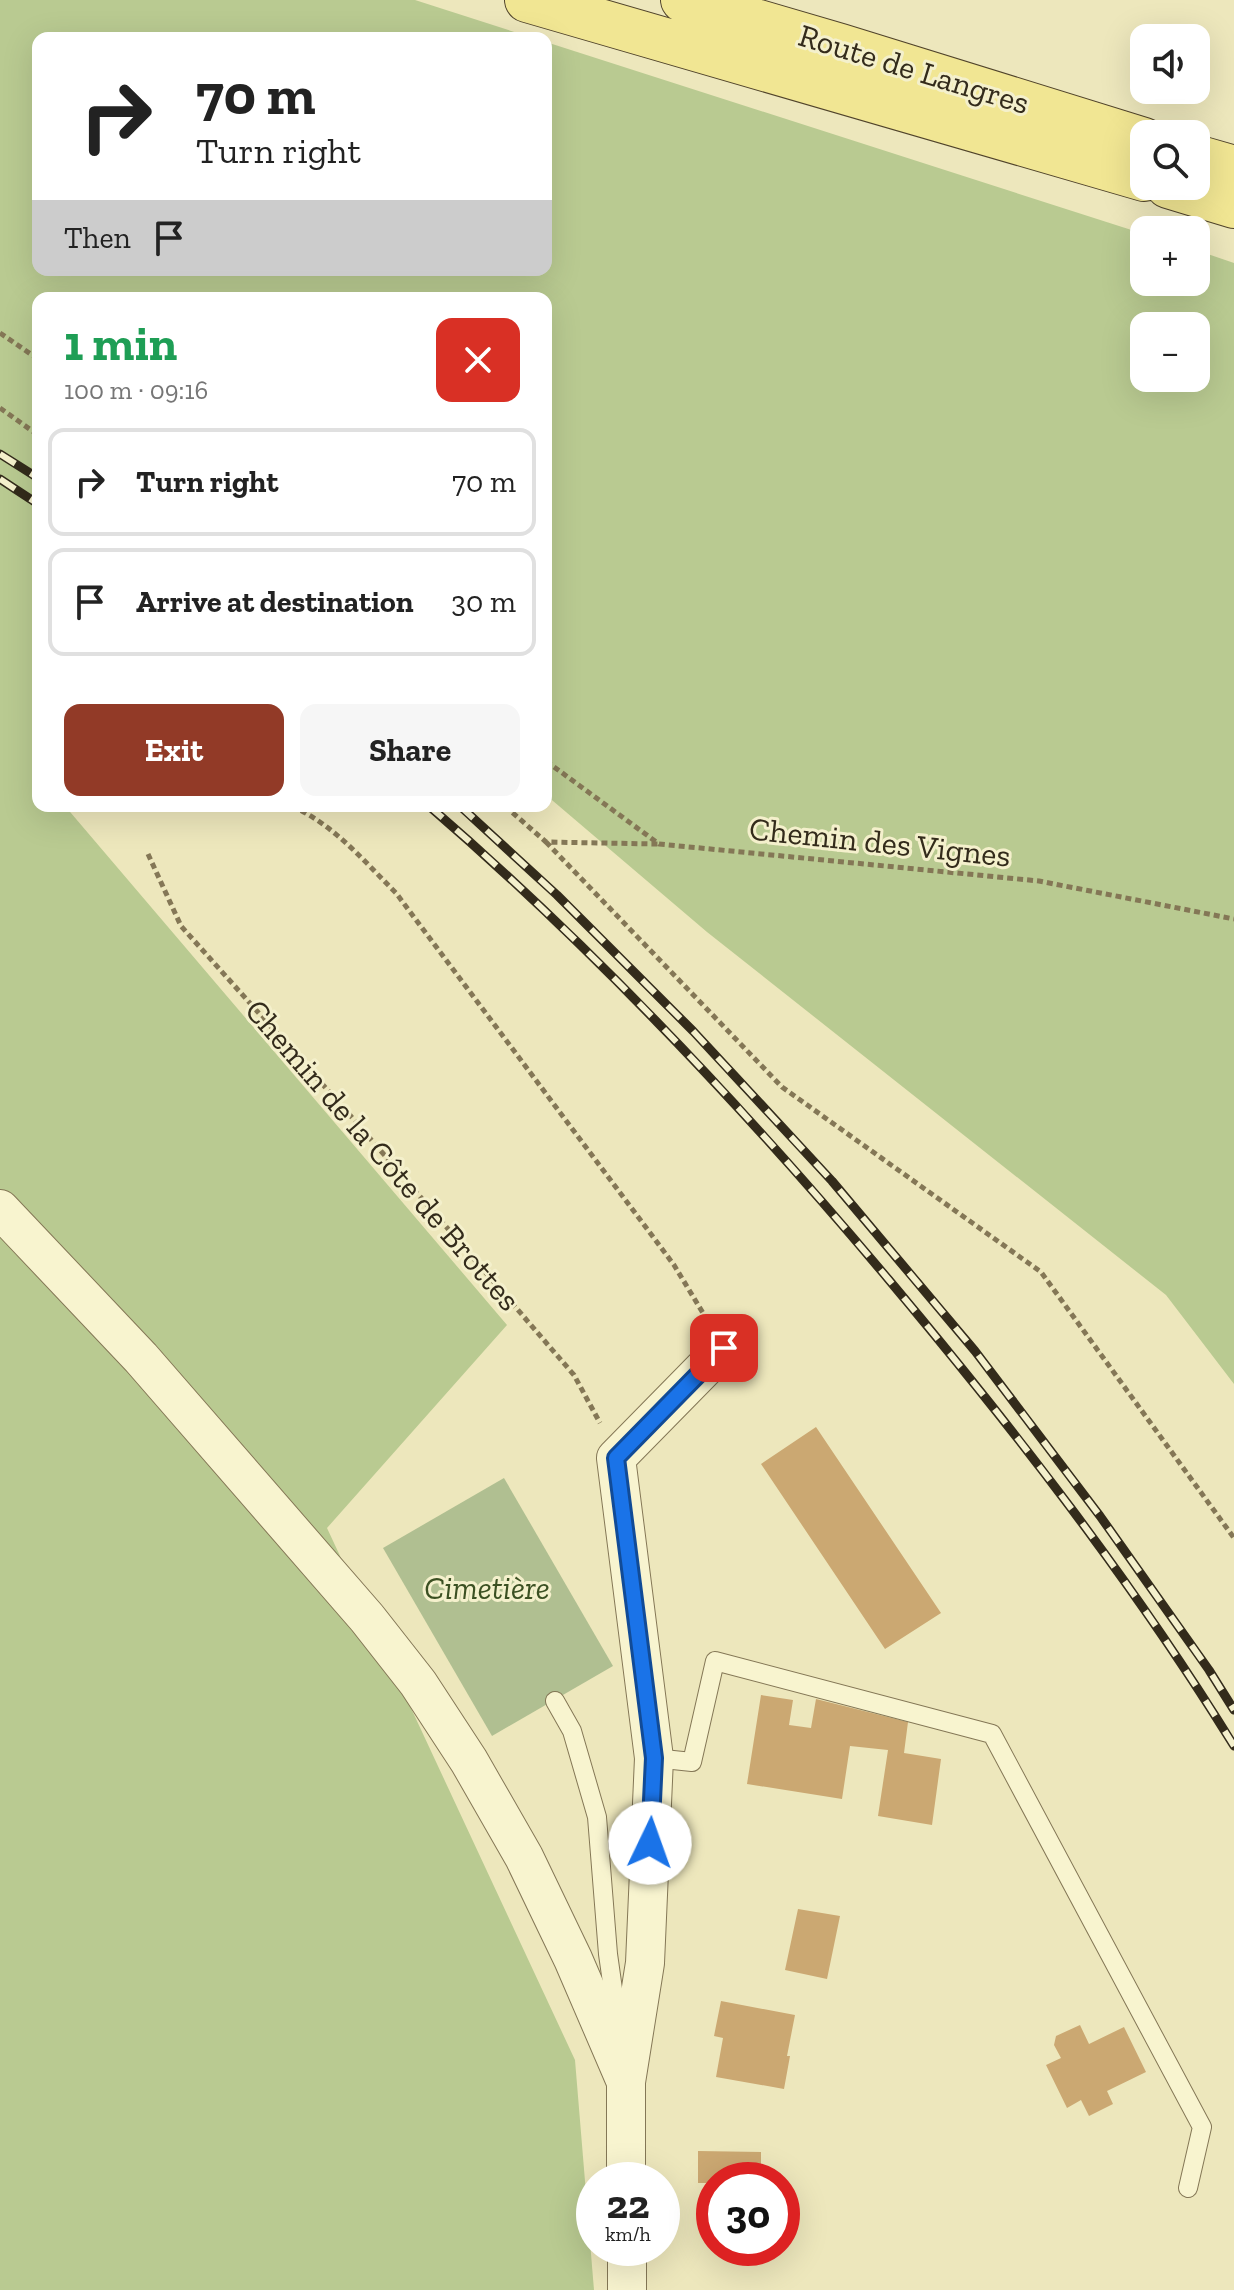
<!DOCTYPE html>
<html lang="en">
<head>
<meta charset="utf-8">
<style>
  :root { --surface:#fff; --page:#f6f6f6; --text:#222; --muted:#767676; --line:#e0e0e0; --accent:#923a27 }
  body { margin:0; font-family:"Zilla Slab",serif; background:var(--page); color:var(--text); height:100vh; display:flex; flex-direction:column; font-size:30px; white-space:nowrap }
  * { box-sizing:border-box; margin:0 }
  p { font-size:26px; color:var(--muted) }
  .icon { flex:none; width:44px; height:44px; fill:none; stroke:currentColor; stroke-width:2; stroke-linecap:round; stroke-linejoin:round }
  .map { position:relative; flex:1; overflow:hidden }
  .side { position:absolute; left:32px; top:292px; width:520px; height:520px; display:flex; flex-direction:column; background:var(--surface); border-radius:16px; box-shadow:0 8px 32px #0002 }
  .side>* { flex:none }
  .guide { position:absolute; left:32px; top:32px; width:520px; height:244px; border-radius:16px; box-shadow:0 8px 32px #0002; background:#fff; color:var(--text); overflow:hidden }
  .tools { position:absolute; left:1130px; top:24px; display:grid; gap:16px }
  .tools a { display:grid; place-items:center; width:80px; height:80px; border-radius:16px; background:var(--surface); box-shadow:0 8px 32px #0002; font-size:40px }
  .speed { position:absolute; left:576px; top:2162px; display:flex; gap:16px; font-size:40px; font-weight:700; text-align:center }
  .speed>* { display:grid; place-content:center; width:104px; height:104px; border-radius:50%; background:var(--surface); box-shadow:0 8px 32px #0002; line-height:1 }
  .speed small { font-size:20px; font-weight:400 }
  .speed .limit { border:12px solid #d22; background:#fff; color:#111 }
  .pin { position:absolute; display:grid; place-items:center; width:68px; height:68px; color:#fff; margin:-34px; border-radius:16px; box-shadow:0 4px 12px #0006 }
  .me { position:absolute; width:88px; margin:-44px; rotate:3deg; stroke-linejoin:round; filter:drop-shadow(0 0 6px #0008) }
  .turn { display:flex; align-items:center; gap:28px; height:168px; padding:0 32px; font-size:36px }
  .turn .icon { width:104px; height:104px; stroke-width:2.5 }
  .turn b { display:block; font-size:56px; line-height:68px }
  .then { display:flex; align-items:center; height:76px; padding:0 32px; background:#0003; gap:16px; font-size:30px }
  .round { display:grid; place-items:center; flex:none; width:84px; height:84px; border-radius:16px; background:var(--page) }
  .summary { display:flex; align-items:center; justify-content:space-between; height:136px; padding:0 32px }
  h1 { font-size:48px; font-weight:700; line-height:60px; color:#1e9e55 }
  .action { display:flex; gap:16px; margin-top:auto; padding:16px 32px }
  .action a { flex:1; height:92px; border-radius:16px; background:var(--accent); color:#fff; font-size:32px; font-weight:700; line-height:92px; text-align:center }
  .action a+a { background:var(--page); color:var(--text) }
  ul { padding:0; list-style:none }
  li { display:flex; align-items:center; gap:24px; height:108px; margin:0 16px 12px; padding:0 16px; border:4px solid var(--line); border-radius:16px }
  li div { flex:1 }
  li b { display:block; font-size:30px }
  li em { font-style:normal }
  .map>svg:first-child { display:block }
  .green { fill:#b9ca91; fill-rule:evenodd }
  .cemetery { fill:#b0bf91 }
  .building { fill:#cba872 }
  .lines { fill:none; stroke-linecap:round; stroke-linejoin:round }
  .service-casing { stroke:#847756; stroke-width:20 }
  .minor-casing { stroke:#847756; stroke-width:40 }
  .primary-casing { stroke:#51442b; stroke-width:46 }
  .path { stroke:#847756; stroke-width:5; stroke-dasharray:6 4; stroke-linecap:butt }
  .service { stroke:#f8f4cf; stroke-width:18 }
  .minor { stroke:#f8f4cf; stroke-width:38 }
  .primary { stroke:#f1e693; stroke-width:44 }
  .rail-casing { stroke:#332b1b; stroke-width:9 }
  .rail { stroke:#f4f0cc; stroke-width:6; stroke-dasharray:18; stroke-linecap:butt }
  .route-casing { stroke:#114b97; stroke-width:20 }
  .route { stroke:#1a73e8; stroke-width:14 }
  .labels { text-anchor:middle; stroke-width:6; stroke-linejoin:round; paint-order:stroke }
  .street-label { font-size:32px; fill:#332b1b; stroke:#f4f0cc }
  .park-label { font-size:32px; font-style:italic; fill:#3b5022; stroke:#f4f0cc }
</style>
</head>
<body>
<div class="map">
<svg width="1234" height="2290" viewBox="0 0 1234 2290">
  <rect width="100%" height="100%" fill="#ede7bc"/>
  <path class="green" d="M0,0H415L533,38H38V270H546V42L1144,234V282H1196V250L1234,263V1384L1166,1295L707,932L546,795V298H38V762L33,769L38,775V806H65L507,1325L327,1528L575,2060L594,2290H0ZM1144,326H1196V378H1144Z"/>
  <path class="cemetery" d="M504,1478L613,1666L492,1736L383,1548Z"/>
  <path class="building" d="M816,1427L941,1613L885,1649L761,1464Z
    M761,1695L793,1700L789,1725L811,1728L816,1699L908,1722L904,1753L941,1759L932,1825L878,1816L888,1750L850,1746L842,1799L747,1784Z
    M798,1909L840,1916L827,1979L785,1970Z
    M721,2001L795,2015L787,2056H790L784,2089L716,2077L723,2038L714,2036Z
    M1080,2025L1089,2044L1124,2027L1146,2072L1107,2091L1113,2104L1089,2116L1081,2100L1067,2108L1046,2065L1061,2058L1054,2045L1056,2036Z
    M698,2151L761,2152V2180H714V2183H698Z"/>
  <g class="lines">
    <g class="service-casing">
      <path id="service" d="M555,1701L572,1731L597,1817L608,1954L619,2032
        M654,1758L692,1762L715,1661L992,1734L1202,2127L1188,2188"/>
    </g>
    <g class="minor-casing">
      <path id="minor" d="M0,1209L141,1358L367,1618L418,1683L469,1761L524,1857L573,1959L626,2082
        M626,2180V2082L645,1963L654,1758L616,1458L724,1348
        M627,2248V2290"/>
    </g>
    <g class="primary-casing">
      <path id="primary" d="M527,0L1144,179
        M683,0L841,46L1144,140
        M1196,157L1234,168
        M1168,186L1234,206"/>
    </g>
    <path class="path" d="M0,333L38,359
      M0,408L38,435
      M546,761L659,844L1039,881L1234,919
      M292,806C334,825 364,861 396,893L674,1265L706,1318
      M505,806L546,842L658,844
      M546,842L782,1087L1041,1272L1234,1538
      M148,854L181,926L349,1114L574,1375L600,1423"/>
    <use href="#service" class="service"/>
    <use href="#minor" class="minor"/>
    <use href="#primary" class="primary"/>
    <g class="rail-casing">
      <path id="rail" d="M0,454L38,478
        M0,479L38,504
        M429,806C596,950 748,1112 889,1280C1013,1428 1133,1582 1234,1746
        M460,806L557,895L693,1031L832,1181L975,1351L1100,1516L1209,1670L1234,1710"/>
    </g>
    <use href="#rail" class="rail"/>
  </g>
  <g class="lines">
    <g class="route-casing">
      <path id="route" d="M650,1843L654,1758L616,1458L724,1348"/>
    </g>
    <use href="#route" class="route"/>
  </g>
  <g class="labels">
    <g class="street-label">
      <text transform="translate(914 69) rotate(17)" y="11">Route de Langres</text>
      <text transform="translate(880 842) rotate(6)" y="11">Chemin des Vignes</text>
      <text transform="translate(383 1155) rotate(49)" y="11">Chemin de la Côte de Brottes</text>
    </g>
    <g class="park-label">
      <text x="487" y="1599">Cimetière</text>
    </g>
  </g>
</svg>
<div class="tools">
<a><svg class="icon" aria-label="sound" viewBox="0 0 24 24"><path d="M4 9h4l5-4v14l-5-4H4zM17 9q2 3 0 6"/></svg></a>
<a><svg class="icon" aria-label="search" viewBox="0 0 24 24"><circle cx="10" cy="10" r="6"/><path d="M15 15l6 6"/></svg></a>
<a>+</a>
<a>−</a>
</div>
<div class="speed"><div>22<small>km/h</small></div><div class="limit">30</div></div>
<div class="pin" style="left:724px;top:1348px;background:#d93025"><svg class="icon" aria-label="arrive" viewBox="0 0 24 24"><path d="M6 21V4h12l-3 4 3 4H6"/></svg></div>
<svg class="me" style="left:650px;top:1843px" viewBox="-20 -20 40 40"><circle r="19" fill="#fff"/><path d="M0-13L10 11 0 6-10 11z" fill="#1a73e8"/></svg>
<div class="guide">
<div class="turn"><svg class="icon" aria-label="right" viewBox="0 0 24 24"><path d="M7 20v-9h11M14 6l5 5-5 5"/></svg><div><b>70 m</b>Turn right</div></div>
<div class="then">Then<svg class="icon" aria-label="arrive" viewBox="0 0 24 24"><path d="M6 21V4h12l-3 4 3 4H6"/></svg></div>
</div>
<section class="side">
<div class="summary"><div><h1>1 min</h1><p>100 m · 09:16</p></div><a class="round" style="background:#d93025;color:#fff"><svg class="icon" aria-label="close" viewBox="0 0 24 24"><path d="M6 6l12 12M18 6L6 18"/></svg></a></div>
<ul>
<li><svg class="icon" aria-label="right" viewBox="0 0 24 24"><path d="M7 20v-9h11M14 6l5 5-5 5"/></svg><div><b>Turn right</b></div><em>70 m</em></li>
<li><svg class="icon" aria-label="arrive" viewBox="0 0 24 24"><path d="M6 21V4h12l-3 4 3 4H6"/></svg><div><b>Arrive at destination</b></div><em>30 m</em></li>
</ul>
<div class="action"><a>Exit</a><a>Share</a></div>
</section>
</div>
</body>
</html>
